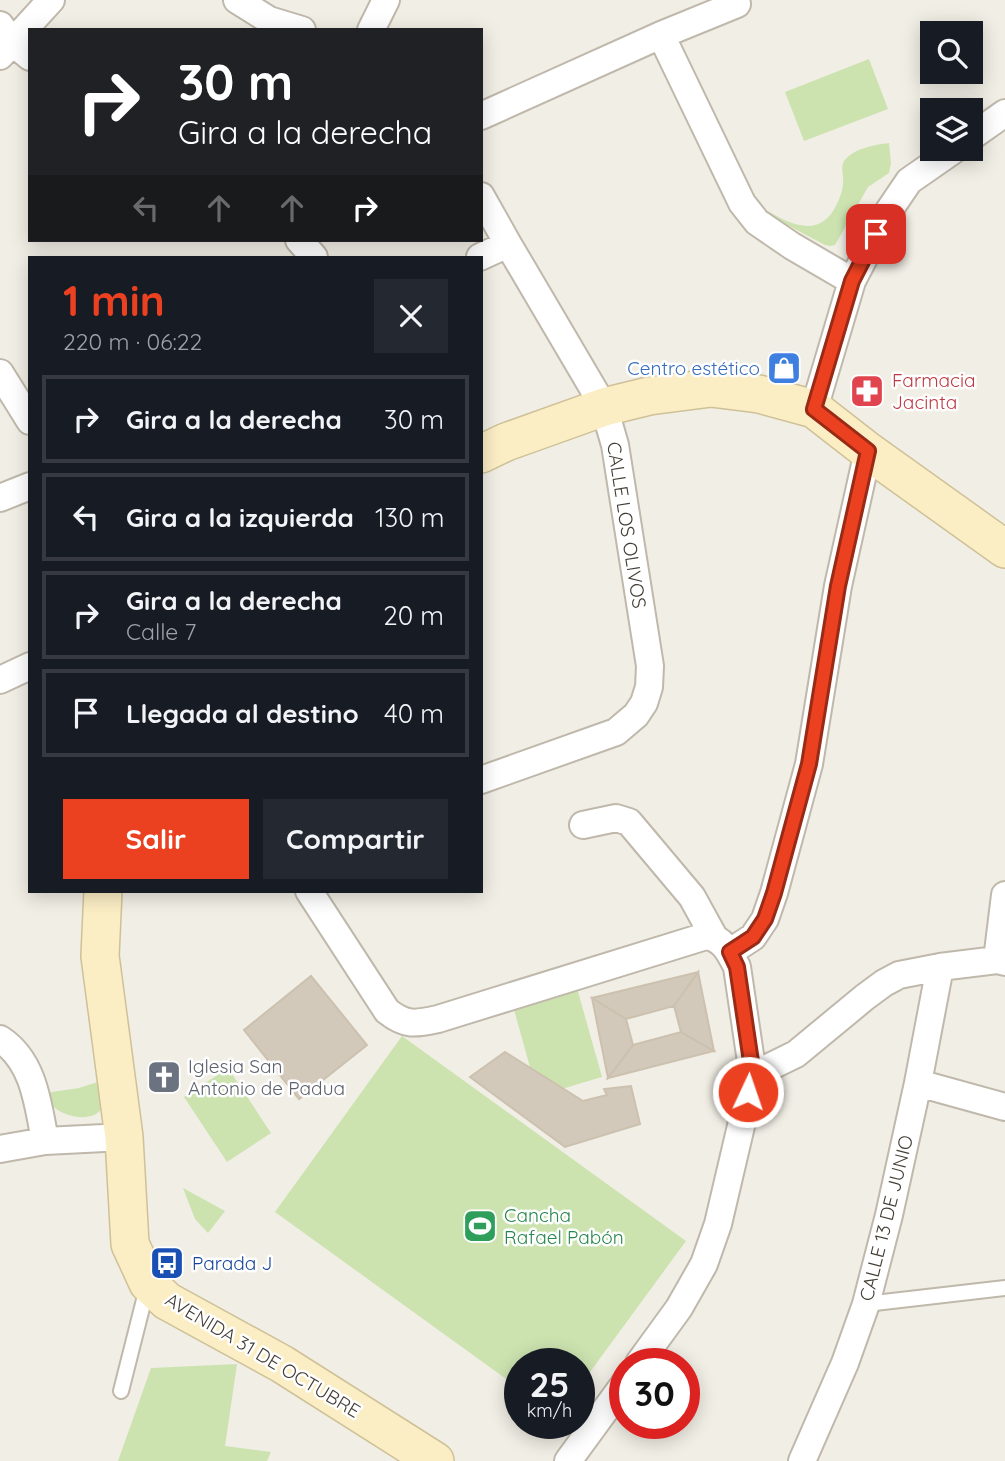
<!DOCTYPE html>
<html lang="es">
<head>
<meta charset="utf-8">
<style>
  :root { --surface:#171b24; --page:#242831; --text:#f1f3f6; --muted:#9ea1a6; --line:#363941; --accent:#ec4121 }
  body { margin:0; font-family:Quicksand,sans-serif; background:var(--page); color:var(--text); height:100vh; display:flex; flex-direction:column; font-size:26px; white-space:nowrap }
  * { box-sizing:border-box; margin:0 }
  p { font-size:23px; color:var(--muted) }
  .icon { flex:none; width:38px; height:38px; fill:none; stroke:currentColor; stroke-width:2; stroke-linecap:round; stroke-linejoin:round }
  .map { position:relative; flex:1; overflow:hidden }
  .sheet { position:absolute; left:28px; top:256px; width:455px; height:637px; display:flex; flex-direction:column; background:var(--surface); border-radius:0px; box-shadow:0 4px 18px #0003 }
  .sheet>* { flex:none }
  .top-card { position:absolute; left:28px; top:28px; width:455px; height:214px; border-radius:0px; box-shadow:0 4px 18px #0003; background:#202124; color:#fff; overflow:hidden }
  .buttons { position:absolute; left:920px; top:21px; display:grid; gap:14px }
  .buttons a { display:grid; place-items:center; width:63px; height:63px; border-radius:0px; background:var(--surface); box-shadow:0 4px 18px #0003; font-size:35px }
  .speed { position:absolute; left:504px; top:1348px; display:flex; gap:14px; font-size:35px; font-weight:700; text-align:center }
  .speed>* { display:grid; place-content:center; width:91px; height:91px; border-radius:50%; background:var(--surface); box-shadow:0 4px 18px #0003; line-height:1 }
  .speed small { font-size:18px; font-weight:400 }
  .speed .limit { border:10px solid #d22; background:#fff; color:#111 }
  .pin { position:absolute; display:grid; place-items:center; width:60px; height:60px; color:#fff; margin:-30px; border-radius:14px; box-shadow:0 4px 10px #0006 }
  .me { position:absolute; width:77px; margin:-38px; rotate:3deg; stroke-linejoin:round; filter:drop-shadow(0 0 5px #0008) }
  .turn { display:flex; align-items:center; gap:24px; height:147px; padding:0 35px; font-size:32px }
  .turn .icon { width:91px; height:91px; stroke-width:2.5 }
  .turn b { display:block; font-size:49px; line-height:60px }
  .lanes { display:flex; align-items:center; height:66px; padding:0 35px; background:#0003; justify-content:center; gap:35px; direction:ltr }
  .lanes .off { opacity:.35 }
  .round { display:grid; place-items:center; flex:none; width:74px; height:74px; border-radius:0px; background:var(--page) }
  .head { display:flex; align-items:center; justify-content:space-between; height:119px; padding:0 35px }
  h1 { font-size:42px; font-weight:800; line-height:52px; color:var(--accent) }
  .button { display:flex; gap:14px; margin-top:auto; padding:14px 35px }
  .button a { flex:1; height:80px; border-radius:0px; background:var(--accent); color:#fff; font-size:28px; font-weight:800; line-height:80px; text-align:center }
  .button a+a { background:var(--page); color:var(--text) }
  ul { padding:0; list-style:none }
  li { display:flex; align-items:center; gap:21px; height:88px; margin:0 14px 10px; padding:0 21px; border:4px solid var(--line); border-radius:0px }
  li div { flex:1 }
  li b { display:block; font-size:26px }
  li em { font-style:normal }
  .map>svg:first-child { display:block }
  .green { fill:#cce3b0 }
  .building { fill:#d2c9bb; stroke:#ccc1af; stroke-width:2 }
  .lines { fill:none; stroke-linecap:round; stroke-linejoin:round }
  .service-casing { stroke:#bfb8ab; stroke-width:18 }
  .minor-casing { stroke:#bfb8ab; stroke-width:30 }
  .secondary-casing { stroke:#cfc197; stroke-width:40 }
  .service { stroke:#fff; stroke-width:14 }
  .minor { stroke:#fff; stroke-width:26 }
  .secondary { stroke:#fbeec5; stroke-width:37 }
  .route-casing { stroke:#992a15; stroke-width:18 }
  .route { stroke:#ec4121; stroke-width:12 }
  .labels { text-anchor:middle; stroke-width:5; stroke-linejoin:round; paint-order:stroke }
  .shop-label { font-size:19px; fill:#366cbe; stroke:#fff; text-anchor:end }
  .health-label { font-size:19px; fill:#be3a42; stroke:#fff; text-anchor:start }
  .street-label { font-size:19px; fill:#433e35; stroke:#fff }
  .worship-label { font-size:19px; fill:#5b616d; stroke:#fff; text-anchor:start }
  .leisure-label { font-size:19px; fill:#27864d; stroke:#fff; text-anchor:start }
  .transit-label { font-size:19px; fill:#164399; stroke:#fff; text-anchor:start }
</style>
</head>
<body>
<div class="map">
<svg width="1005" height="1461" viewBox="0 0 1005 1461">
  <rect width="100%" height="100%" fill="#f1eee5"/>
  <path class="green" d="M869,59L888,109L804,141L785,92Z
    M889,143L891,163L889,173L868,187L835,245L830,246L825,245L763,212L768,211C793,226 821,238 837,204C840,197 843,190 843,183C844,175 840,168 844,161C854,148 874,145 889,143Z
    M575,981L602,1077L538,1096L511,999Z
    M402,1036L686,1241L579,1387V1363H520V1389L275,1212Z
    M228,1068L271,1133L227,1162L184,1097Z
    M101,1081C101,1087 104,1097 103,1103C100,1124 66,1118 55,1108C50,1104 48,1099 45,1093L79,1088Z
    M183,1188L225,1211L208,1233L195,1219Z
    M237,1364L225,1446L271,1452L267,1461H118L151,1368Z"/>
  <path class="building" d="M698,972L714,1051L681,1032L674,1006Z
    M698,972L674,1006L626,1019L592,998Z
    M311,976L367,1045L299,1099L244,1030Z
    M592,998L626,1019L633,1045L608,1078Z
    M681,1032L714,1051L608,1078L633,1045Z
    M505,1052L583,1101L607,1095L604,1089L631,1086L640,1124L565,1147L470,1077Z"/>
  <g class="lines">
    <g class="service-casing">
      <path id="service" d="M866,1304L1005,1288
        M121,1391L147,1288"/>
    </g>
    <g class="minor-casing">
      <path id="minor" d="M237,0L269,20L302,30
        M0,25L12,42L30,57
        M371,30L386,0
        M661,35L742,203L757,222L792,246L852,281
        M0,56L51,0
        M481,116L661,35L737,4
        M971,137L1005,113
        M481,196L508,244L604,407L615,445L650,666L649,687L644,703L636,715L616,732L481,780
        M299,240L314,257
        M480,257L508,244
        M0,373L30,421
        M814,409L852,281L888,212L909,181L955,149
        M0,498L30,486
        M0,680L30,666
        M583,825L616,818L629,822L692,897L714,937
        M309,891L387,1011C406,1026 415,1024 438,1019L706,936C723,938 730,953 737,967L753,1075L718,1224L704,1264L679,1308L639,1363
        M730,952L753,937L765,919L774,893L809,764L838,586L868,451
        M997,960L1005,895
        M0,1039C34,1061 38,1104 45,1141
        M753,1075L796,1054L865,997L884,983L899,975L940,967L997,960L1005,962
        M918,1083L1005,1107
        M0,1149L45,1141L124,1137
        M568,1461L625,1383
        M802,1461L845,1363L866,1304L889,1215L918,1083L940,967"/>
    </g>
    <g class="secondary-casing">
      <path id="secondary" d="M481,454L506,442L604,407L649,396L711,388L759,394L814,409L868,451L1005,549
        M103,891L100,956L124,1137L130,1244L148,1283L167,1301L282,1364L435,1461"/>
    </g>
    <use href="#service" class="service"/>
    <use href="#minor" class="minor"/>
    <use href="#secondary" class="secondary"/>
  </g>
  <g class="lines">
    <g class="route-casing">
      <path id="route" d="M748,1092L753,1075L737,967L730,952L753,937L765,919L774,893L809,764L838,586L868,451L814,409L852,281L876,234"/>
    </g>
    <use href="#route" class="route"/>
  </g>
  <defs>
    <g id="shop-square" transform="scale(1.75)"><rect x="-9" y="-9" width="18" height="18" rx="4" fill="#3f7fe0" stroke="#fff"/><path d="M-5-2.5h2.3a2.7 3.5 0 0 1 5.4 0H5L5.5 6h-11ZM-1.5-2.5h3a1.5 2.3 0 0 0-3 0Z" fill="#fff"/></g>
    <g id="pharmacy-square" transform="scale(1.75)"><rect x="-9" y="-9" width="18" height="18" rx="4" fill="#e0444e" stroke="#fff"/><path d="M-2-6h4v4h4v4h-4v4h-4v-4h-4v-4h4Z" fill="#fff"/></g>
    <g id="church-square" transform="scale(1.75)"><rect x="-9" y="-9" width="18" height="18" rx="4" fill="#6b7280" stroke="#fff"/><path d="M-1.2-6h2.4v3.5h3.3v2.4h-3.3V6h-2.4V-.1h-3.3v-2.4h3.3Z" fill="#fff"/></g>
    <g id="stadium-square" transform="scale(1.75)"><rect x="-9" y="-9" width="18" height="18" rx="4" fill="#2e9e5b" stroke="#fff"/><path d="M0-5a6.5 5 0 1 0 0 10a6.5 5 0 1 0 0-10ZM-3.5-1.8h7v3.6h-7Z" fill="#fff"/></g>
    <g id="bus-square" transform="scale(1.75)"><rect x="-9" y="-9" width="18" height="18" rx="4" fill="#1a4fb4" stroke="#fff"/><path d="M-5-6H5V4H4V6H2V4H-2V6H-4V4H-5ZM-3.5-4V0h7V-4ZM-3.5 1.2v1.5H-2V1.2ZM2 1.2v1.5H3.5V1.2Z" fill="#fff"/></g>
  </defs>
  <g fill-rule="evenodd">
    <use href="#shop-square" x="784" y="368"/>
    <use href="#pharmacy-square" x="867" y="391"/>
    <use href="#church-square" x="164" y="1077"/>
    <use href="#stadium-square" x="480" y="1226"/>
    <use href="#bus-square" x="167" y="1263"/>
  </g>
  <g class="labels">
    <g class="shop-label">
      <text x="760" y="375">Centro estético</text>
    </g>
    <g class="health-label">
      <text x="892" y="387">Farmacia<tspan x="892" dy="22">Jacinta</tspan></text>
    </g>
    <g class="street-label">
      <text transform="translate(627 525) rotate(81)" y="7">CALLE LOS OLIVOS</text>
      <text transform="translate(886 1218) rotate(-76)" y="7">CALLE 13 DE JUNIO</text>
      <text transform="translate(263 1355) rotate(31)" y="7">AVENIDA 31 DE OCTUBRE</text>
    </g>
    <g class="worship-label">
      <text x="188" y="1073">Iglesia San<tspan x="188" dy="22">Antonio de Padua</tspan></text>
    </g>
    <g class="leisure-label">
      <text x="504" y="1222">Cancha<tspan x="504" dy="22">Rafael Pabón</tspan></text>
    </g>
    <g class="transit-label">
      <text x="192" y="1270">Parada J</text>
    </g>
  </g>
</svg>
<div class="buttons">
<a><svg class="icon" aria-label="search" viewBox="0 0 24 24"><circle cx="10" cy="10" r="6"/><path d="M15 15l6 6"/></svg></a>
<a><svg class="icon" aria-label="layers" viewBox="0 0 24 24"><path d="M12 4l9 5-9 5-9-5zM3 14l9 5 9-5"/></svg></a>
</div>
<div class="speed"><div>25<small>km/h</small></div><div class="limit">30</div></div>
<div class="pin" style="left:876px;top:234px;background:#d93025"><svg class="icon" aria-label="arrive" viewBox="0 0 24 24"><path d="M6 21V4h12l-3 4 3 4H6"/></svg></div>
<svg class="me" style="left:748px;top:1092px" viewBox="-20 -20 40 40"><circle r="17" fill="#ec4121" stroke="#fff" stroke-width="3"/><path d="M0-11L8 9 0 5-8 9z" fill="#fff"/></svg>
<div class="top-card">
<div class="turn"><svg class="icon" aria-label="right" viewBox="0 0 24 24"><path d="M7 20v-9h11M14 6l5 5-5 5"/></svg><div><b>30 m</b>Gira a la derecha</div></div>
<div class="lanes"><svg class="icon off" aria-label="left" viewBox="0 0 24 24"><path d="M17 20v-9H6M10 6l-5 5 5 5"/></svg><svg class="icon off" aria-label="ahead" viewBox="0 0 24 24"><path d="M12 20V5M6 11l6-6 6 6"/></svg><svg class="icon off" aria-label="ahead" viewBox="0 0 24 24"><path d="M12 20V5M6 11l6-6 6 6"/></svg><svg class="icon" aria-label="right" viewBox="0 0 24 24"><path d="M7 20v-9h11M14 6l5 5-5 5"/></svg></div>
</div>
<section class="sheet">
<div class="head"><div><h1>1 min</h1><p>220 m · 06:22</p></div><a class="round"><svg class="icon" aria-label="close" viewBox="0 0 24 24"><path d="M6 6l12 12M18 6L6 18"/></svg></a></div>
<ul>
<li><svg class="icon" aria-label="right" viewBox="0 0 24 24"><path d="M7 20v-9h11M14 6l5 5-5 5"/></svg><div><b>Gira a la derecha</b></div><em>30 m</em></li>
<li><svg class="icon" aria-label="left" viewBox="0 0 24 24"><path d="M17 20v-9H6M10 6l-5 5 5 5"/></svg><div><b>Gira a la izquierda</b></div><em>130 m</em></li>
<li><svg class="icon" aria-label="right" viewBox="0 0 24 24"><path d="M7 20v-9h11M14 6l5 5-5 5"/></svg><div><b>Gira a la derecha</b><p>Calle 7</p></div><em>20 m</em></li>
<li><svg class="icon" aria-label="arrive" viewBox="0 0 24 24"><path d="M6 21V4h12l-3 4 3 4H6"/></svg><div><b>Llegada al destino</b></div><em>40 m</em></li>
</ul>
<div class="button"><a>Salir</a><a>Compartir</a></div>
</section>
</div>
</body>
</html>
